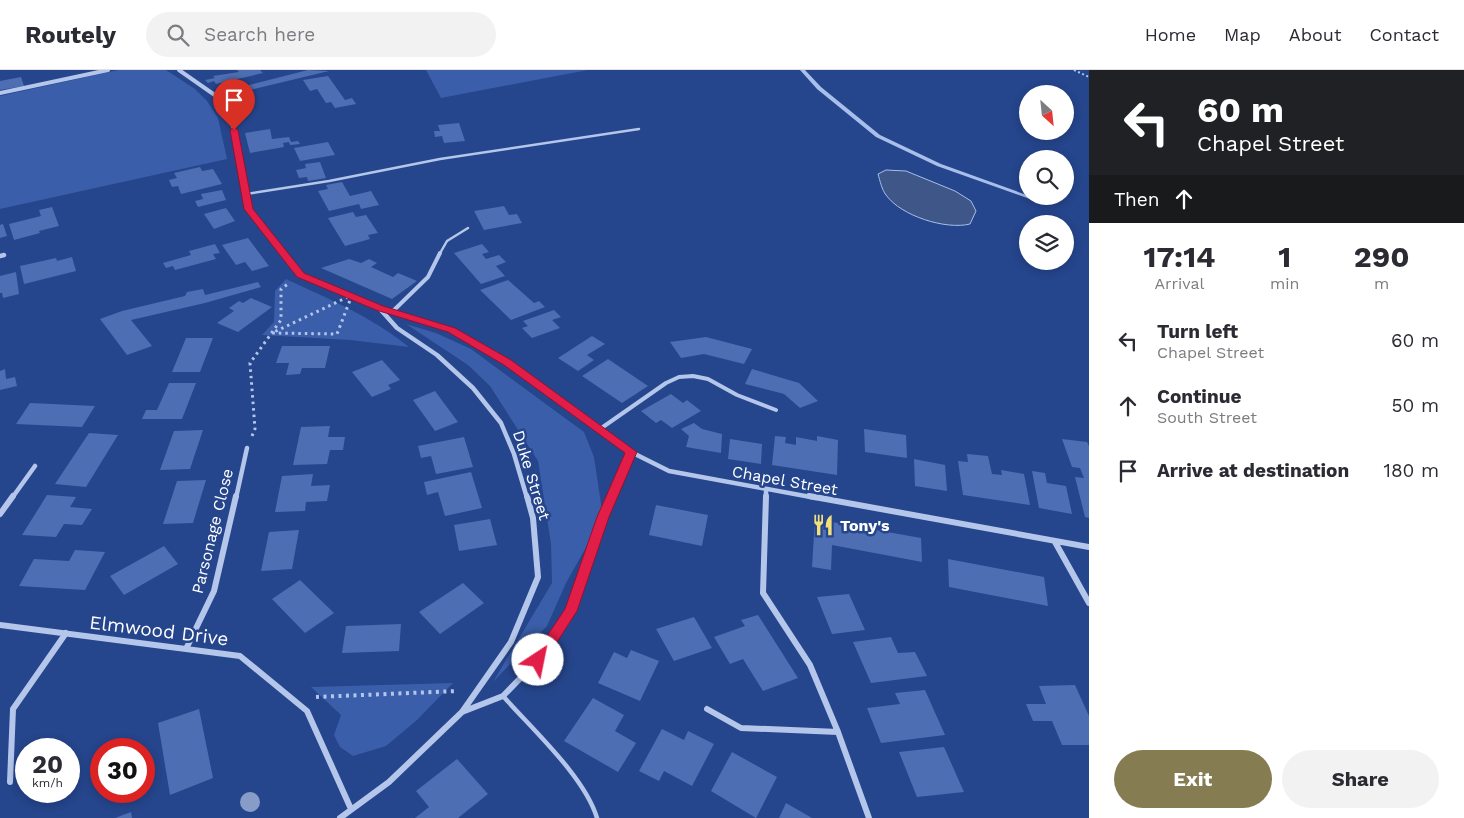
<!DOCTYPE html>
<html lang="en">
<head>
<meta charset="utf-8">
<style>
  :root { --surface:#fff; --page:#f2f2f3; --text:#2b2b33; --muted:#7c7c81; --line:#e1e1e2; --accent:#857c52 }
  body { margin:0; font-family:"Work Sans",sans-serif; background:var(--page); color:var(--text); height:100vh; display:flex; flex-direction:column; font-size:19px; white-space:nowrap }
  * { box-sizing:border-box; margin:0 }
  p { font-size:16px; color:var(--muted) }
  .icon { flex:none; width:28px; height:28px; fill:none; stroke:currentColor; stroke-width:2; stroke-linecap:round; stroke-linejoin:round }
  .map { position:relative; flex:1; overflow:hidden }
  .sheet { display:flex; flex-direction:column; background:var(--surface); width:375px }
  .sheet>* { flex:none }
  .banner { background:#202124; color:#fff; overflow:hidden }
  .needle { width:32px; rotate:153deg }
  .fabs { position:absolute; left:1019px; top:15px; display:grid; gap:10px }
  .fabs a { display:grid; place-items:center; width:55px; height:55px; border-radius:50%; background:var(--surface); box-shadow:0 2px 8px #0003; font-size:25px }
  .speed { position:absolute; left:15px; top:668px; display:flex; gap:10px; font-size:25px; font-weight:700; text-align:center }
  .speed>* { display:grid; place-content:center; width:65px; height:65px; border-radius:50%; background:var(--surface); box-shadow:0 2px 8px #0003; line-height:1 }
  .speed small { font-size:12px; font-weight:400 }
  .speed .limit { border:8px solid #d22; background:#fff; color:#111 }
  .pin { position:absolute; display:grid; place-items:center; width:42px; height:42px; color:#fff; margin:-51px -21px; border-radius:50% 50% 50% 0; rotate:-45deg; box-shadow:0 0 5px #0007 }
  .pin .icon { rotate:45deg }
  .me { position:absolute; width:55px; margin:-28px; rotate:34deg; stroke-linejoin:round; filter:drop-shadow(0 0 4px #0008) }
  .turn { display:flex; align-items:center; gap:18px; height:105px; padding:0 25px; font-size:22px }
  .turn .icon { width:65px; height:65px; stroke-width:2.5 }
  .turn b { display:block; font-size:35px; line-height:42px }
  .then { display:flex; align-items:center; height:48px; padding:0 25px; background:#0003; gap:10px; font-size:19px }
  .eta { display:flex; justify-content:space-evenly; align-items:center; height:85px; text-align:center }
  .eta b { font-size:30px; font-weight:700; line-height:35px }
  .primary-button { display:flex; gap:10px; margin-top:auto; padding:10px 25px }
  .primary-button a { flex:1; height:58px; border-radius:30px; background:var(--accent); color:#fff; font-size:20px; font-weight:700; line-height:58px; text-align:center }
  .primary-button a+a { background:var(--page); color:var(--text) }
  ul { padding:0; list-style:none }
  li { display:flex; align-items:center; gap:15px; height:65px; padding:0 25px }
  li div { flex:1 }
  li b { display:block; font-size:19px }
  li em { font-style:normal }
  header { display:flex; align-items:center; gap:30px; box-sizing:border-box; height:70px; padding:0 25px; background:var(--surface); border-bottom:1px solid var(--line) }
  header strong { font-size:24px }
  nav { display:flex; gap:28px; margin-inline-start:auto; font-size:18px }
  .search { width:350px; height:45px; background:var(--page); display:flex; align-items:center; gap:12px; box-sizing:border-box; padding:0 18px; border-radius:28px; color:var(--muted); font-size:19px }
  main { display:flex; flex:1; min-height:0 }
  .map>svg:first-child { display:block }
  .green { fill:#3a5ea9 }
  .water { fill:#3f5689; stroke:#a8bfeb }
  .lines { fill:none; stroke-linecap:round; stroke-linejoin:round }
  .stream { fill:#a8bfeb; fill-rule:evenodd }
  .building { fill:#4e6eb3 }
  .path-far2 { stroke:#b4c6ea; stroke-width:2; stroke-dasharray:2 2.5; stroke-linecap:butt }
  .path-far1 { stroke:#b4c6ea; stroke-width:3; stroke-dasharray:2.5 4; stroke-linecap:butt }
  .path { stroke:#b4c6ea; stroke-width:4; stroke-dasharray:3 4.5; stroke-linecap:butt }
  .lane-far2 { stroke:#b4c6ea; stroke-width:2.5 }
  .lane-far1 { stroke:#b4c6ea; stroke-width:4 }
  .lane { stroke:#b4c6ea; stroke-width:4.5 }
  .street-far2 { stroke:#b4c6ea; stroke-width:4 }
  .street-far1 { stroke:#b4c6ea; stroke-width:4.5 }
  .street { stroke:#b4c6ea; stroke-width:6 }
  .tree { fill:#879cc7 }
  .route { fill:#e11d48; stroke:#92132f }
  .labels { text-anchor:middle; stroke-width:5; stroke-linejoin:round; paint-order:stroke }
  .street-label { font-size:16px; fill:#fff; stroke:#25458c }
  .poi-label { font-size:16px; font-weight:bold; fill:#fff; stroke:#25458c; text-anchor:start }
  .near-street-label { font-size:19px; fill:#fff; stroke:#25458c }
</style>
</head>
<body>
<header>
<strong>Routely</strong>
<div class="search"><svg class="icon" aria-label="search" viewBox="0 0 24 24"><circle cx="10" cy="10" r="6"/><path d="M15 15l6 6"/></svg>Search here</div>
<nav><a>Home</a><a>Map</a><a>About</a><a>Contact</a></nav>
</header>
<main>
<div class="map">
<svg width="1089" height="748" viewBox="0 0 1089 748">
  <rect width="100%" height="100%" fill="#25458c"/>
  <path class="green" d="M118,0H166L195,19L207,31L218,48L227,89L0,139V26Z
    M426,0H588L441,28Z
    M286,209C329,229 372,247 409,277L350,270L262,265L274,252L275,221Z
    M406,254L436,263L471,279L584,362L594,387L603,447L566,513L547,556L493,612L552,513L551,474L538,391L490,316L468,295Z
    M453,613L417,650L386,676L353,686L340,677L334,665L341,645L311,617Z"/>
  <path class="water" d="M886,100L906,101L955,121L971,131L976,141L970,154C946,160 901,146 886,125C882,120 880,111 878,104Z"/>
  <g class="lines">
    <path class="stream" d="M800,0H805L821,17L880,65L941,94L1046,132L1045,133H1041L937,96L876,67L817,19Z"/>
  </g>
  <path class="building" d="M237,0H260L263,3L216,14L214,11L208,13L205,10L215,8L213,6L239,2Z
    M308,0L329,1L229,25L225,21Z
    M328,6L345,30L352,28L356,34L335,38L331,32L326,33L317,19L310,21L303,10Z
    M21,7L24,16L0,20V11Z
    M459,53L465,71L444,73L442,66L435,67L434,61H440L438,55Z
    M270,59L272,69L289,67L291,72L298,71L300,74L290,75L289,72L283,73L284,77L250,83L245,63Z
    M328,72L335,85L300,91L294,78Z
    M320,92L326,108L308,111L307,107L299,108L296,100L306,98L305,94Z
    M200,97L202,101L213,99L222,114L181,124L178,116L172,117L169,110L177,108L174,103Z
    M342,112L350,126L371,121L379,135L361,139L359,134L329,141L318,121L328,119L326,115Z
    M222,120L226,130L198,137L195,131L203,129L201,124Z
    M504,136L509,145L517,144L522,153L484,160L474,141Z
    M52,137L59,156L39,161L40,163L14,170L9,154L41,146L39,140Z
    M226,138L235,151L214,159L204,144Z
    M353,142L356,147L366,145L378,163L368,165L370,169L345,176L328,148Z
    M3,154L7,166L0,168V155Z
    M248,168L269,196L252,201L245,192L236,195L222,175Z
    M215,174L220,183L213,184L216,189L175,200L173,196L166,198L163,193L191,185L189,181Z
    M482,174L489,182L482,184L486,189L499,185L506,192L496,196L505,206L481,214L454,183Z
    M72,187L76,201L24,214L20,196L56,188L57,191Z
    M349,189L361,193L369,189L377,193L371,197L393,207L398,203L417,211L392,229L321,198Z
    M16,202L19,224L3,228L2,223H0V206Z
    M508,210L534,233L539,231L545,237L511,250L480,220Z
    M258,212L261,217L205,233L131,250L152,276L127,285L100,249L122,241L185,226L187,222L203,219L205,225Z
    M251,228L272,237L238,262L217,253L234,241L229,238L239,231L243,233Z
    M554,240L561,247L552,250L560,258L532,268L522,258L528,256L523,251Z
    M592,266L605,274L587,285L594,290L578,301L558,288Z
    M706,267L752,279L744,294L704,284L681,288L670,272Z
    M186,268H213L200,302H172Z
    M282,276H330L325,298H302L300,304L286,305L289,293H276Z
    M608,289L648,316L622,333L582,306Z
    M382,290L400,310L388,315L391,319L372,327L352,302Z
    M5,299L6,309L15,307L17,316L0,320V301Z
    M752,299L799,313L818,331L800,338L784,324L745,314Z
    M169,313H196L182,349H142L146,340H157Z
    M435,321L458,352L435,361L413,330Z
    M671,324L683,333L687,330L701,341L672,358L661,350L656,353L641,341Z
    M30,333L95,336L82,357L16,354Z
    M694,353L702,359L722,364L721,383L686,377L689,366L681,359Z
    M330,356L328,367H345L343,380H330L327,394L293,395L301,357Z
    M864,359L906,365L907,388L865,382Z
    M203,360L190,399L160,400L174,361Z
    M89,363L118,365L86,417L55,414Z
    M775,366L786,367L785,373L796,375V367L817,371V366L838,370L837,405L772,395Z
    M464,367L473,397L436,404L431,386L421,388L418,376Z
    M730,369L762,374L761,394L728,389Z
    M1062,369L1087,372L1089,376V448L1085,447L1075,407L1084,408L1080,398L1072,397Z
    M967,384L988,386L992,404L1002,405L1001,400L1024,404L1030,435L963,425L958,391L968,392Z
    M914,389L945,395L947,421L915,416Z
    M1032,401L1045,403L1047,413L1066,416L1072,444L1039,438Z
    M471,402L482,438L445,446L438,422L427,425L424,412Z
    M313,404L311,416L330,415L327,431L306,432L305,441L275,442L282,406Z
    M206,410L193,453L163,454L177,411Z
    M47,425L76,427L70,437L92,439L82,455L64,454L56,467L22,465Z
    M656,435L708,445L702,476L649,465Z
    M490,449L497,475L459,481L454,455Z
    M815,449L921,468L922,492L832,475L831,500L812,497Z
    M299,460L292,499L261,501L269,462Z
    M164,476L178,494L124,525L110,506Z
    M75,480L105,482L85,520L19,516L34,489L69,491Z
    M948,489L1044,507L1048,536L949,517Z
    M300,510L334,543L305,563L272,529Z
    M463,513L484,533L440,564L419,542Z
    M849,524L865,560L832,564L817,527Z
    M758,545L798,608L763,621L743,589L730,594L714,567L745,556L741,550Z
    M694,547L712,578L674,591L656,559Z
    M401,554L399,581L342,583L346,556Z
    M891,567L898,583L915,582L927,606L871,613L853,572Z
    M631,580L659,591L640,631L598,613L614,582L627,588Z
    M1075,615L1089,646V675H1062L1052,651H1033L1026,634H1046L1039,616Z
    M925,620L945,665L881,673L867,638L900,634L895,623Z
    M593,628L624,645L615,661L636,673L618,702L564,671Z
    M199,639L213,708L170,725L158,653Z
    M662,659L684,670L688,661L714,674L692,716L664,701L659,711L639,701Z
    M944,677L964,722L917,727L899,682Z
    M732,682L777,707L756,748L711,721Z
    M457,689L488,724L458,748H415L429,737L416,721Z
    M786,733L812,748H779Z
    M131,742L132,748H115Z"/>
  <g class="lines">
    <path class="path-far2" d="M1074,0L1089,7"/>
    <path class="path-far1" d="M352,225L337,264L272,263Z
      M252,366L255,359L250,293L281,250V219L288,214"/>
    <path class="path" d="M316,627L457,621"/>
    <path class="lane-far2" d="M246,124L329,111L440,89L639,59
      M439,185L447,171L468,158"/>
    <path class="lane-far1" d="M392,242L428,207L440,183
      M600,359L666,313L679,307L693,306L708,309L737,325L776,340"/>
    <path class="lane" d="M503,626C532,659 585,707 597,748"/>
    <path class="street-far2" d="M179,0L219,28L233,55L248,139L285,185
      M0,23L108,0"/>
    <path class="street-far1" d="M284,183L301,205L380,238L452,260L508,293L631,382L669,401L816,428
      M0,186L4,185
      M380,239L397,258L437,285L473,318L501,353L514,384L527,428
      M12,428L35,396
      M236,428L247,378
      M611,428L631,382
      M766,428V419"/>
    <path class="street" d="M766,426L763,523L810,595L838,662L869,748
      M809,426L1089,477
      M0,444L13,426
      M1055,472L1089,533
      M0,555L240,586L307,641L351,739
      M187,577L214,521L236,426
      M707,639L741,658L838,662
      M462,642L503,626L538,590L571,541L612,426
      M10,712L13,639L66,563
      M340,748L389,712L462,642L511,572L538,507L533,448L527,426"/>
  </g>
  <circle class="tree" cx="250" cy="732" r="10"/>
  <path class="route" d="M234,57L238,60L253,139L304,203L383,236L455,258L511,290L637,382L609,447L577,541L543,594L538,596L533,594L531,590L565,539L597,447L625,383L504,295L448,262L376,240L297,207L244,139L230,60Z"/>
  <defs>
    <g id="restaurant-bare" transform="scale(1.725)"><path d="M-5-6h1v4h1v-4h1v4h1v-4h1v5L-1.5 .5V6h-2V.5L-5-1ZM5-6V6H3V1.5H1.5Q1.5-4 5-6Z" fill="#f4e078" stroke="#25458c" stroke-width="2.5" paint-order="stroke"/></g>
  </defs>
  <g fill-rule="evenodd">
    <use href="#restaurant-bare" x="823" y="455"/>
  </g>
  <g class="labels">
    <g class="street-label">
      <text transform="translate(532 405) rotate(73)" y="6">Duke Street</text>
      <text transform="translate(785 410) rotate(10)" y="6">Chapel Street</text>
      <text transform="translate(212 461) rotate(-76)" y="6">Parsonage Close</text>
    </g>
    <g class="poi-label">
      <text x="840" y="461">Tony's</text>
    </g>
    <g class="near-street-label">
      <text transform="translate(159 560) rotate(7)" y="7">Elmwood Drive</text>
    </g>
  </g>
</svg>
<div class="fabs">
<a><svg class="needle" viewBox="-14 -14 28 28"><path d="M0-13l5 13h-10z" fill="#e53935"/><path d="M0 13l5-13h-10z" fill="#7c7c81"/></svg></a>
<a><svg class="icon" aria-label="search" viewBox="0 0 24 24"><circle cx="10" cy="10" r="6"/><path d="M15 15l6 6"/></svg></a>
<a><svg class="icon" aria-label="layers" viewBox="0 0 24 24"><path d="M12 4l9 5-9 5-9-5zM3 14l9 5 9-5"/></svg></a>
</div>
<div class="speed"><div>20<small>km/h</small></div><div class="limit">30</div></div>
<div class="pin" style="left:234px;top:60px;background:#d93025"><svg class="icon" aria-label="arrive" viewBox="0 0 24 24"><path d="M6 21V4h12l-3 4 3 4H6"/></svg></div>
<svg class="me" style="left:538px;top:590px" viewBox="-20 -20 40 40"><circle r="19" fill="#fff"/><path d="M0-13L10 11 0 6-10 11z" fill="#e11d48"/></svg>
</div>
<section class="sheet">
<div class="banner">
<div class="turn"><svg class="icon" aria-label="left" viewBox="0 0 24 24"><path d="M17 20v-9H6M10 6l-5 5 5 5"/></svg><div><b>60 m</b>Chapel Street</div></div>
<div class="then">Then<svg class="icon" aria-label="ahead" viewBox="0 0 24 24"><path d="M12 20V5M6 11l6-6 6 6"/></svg></div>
</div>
<div class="eta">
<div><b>17:14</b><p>Arrival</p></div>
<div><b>1</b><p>min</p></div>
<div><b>290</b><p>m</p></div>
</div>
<ul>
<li><svg class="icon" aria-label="left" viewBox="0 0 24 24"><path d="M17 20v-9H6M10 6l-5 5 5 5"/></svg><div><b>Turn left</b><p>Chapel Street</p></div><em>60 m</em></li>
<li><svg class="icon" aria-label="ahead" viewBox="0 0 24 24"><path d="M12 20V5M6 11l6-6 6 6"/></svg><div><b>Continue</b><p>South Street</p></div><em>50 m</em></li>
<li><svg class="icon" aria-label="arrive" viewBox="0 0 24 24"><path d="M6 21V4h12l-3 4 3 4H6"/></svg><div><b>Arrive at destination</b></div><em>180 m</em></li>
</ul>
<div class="primary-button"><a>Exit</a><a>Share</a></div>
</section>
</main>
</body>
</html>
